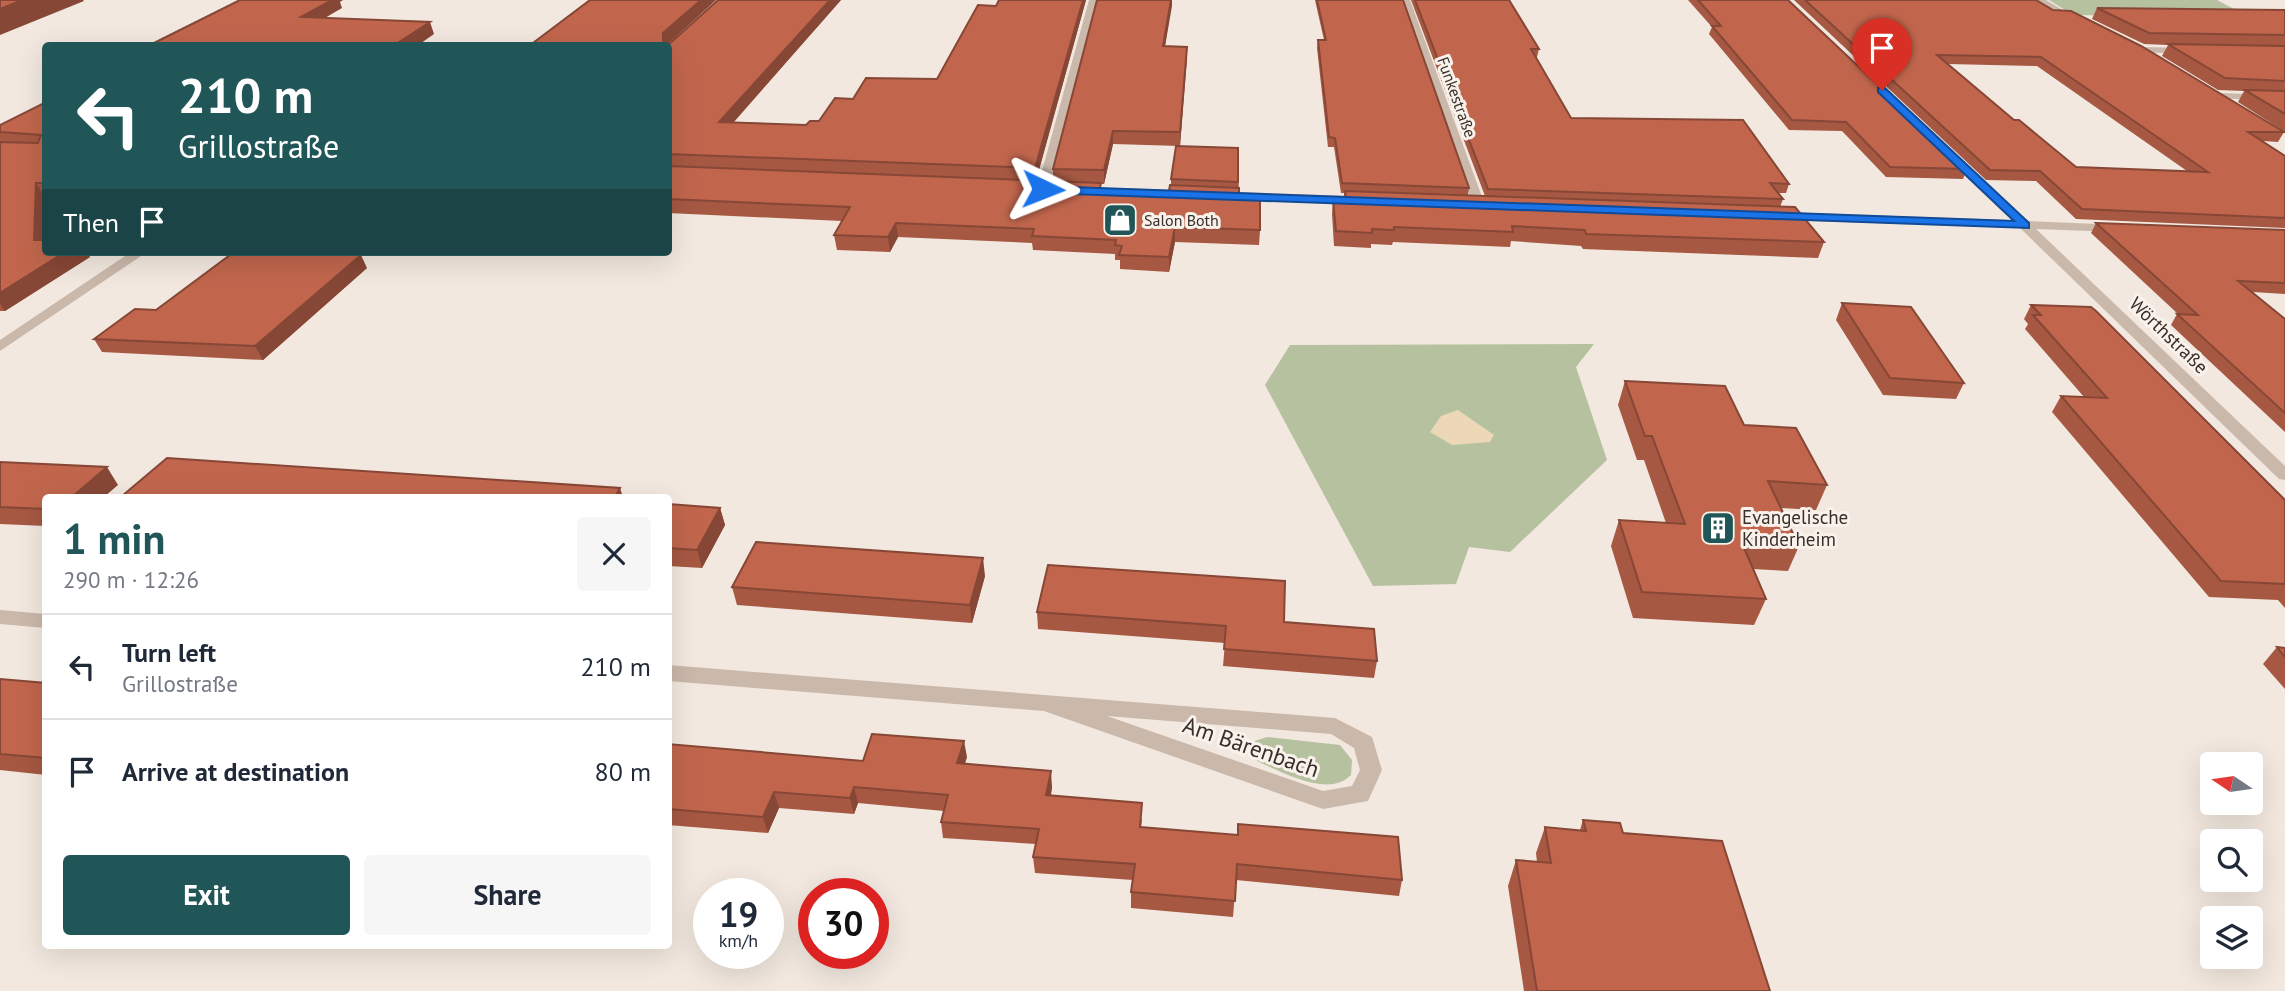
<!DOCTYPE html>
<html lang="en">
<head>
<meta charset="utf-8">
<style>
  :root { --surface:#fff; --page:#f6f6f7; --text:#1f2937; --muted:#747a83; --line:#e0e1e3; --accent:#215658 }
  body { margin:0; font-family:"PT Sans",sans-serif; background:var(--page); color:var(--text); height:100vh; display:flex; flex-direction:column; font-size:26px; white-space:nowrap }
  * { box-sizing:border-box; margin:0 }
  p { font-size:23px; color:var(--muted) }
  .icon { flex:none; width:38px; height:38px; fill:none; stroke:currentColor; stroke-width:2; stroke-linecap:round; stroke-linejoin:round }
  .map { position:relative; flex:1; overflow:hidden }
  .panel { position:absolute; left:42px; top:494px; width:630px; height:455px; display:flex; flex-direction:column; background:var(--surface); border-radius:7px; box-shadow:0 7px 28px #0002 }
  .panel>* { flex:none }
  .top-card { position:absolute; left:42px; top:42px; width:630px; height:214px; border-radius:7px; box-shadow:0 7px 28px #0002; background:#215658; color:#fff; overflow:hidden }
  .needle { width:46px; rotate:283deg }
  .tools { position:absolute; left:2200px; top:752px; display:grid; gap:14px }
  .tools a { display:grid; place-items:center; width:63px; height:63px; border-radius:7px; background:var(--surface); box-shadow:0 7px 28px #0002; font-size:35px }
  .speed { position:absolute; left:693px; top:878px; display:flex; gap:14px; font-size:35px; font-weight:700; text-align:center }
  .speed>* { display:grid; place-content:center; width:91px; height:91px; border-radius:50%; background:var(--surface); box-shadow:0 7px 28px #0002; line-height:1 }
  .speed small { font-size:18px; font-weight:400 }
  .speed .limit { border:10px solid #d22; background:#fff; color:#111 }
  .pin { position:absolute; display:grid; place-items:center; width:60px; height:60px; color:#fff; margin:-72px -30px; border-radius:50% 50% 50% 0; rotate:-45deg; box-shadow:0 0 7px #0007 }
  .pin .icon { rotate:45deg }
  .me { position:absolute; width:77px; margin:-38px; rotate:92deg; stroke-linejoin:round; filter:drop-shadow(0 0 5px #0008) }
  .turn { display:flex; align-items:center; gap:24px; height:147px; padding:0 21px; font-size:32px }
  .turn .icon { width:91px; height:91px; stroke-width:2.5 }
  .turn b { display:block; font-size:49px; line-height:60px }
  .then { display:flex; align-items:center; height:66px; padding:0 21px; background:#0003; gap:14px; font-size:26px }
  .round { display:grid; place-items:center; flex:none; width:74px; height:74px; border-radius:7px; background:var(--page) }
  .overview { display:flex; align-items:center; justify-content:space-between; height:119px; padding:0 21px }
  h1 { font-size:42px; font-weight:700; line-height:52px; color:var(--accent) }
  .button { display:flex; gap:14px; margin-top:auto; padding:14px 21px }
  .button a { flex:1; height:80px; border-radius:7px; background:var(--accent); color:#fff; font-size:28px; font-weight:700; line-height:80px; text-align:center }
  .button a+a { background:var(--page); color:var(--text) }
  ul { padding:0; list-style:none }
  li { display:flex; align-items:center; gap:21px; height:105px; padding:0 21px; border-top:2px solid var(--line) }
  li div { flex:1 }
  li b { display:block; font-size:26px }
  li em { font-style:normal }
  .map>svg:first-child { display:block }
  .green { fill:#b6c19f }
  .sand { fill:#ecd8b7 }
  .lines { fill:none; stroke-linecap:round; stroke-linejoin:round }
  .street { fill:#cab8ab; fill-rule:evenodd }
  .wall { fill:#a65842; fill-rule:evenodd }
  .shaded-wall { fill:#874736 }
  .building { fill:#c1664d; stroke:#874736; stroke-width:2; fill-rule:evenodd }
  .route { fill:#1a73e8; stroke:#114b97; stroke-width:2 }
  .labels { text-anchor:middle; stroke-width:6; stroke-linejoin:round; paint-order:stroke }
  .far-street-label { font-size:16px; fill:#382e2a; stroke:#f9f2eb }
  .far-poi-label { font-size:16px; fill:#382e2a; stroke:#f9f2eb; text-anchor:start }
  .street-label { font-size:19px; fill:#382e2a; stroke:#f9f2eb }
  .poi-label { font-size:19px; fill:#382e2a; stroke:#f9f2eb; text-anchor:start }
  .near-street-label { font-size:23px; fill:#382e2a; stroke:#f9f2eb }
</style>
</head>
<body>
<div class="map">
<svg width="2285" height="991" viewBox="0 0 2285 991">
  <rect width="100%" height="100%" fill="#f2e8df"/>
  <path class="green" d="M2049,0H2217L2249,17L2073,15Z
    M1594,344L1576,367L1607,460L1510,552L1469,547L1456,584L1373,586L1265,385L1290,345Z
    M1267,737L1340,745L1352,760L1351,775C1329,798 1284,773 1259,762L1253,757L1255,741Z"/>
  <path class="sand" d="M1458,410L1494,435L1490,442L1452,445L1430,432L1441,416Z"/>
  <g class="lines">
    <path class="street" d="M1089,0H1097L1049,189L1043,193L1037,189Z
      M1402,0H1410L1485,205L1483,208L1473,205Z
      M2036,0H2046L2081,21L2073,23Z
      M2141,47L2187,48L2192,51L2187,54L2138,52V48Z
      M2218,93L2285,95V101L2214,98L2213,96Z
      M1951,152L2027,221L2122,225V231L2117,232L2036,229L2285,466V480L2279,479L2020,228L1781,220L1775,216L1781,212L2012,220L1947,157L1945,155Z
      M1078,187L1190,190L1196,194L1190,198L1074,194V188Z
      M1236,192L1355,196L1361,200L1355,204L1232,199V193Z
      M131,252H147L0,351V340Z
      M0,610L46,614V628L0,624Z
      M668,665L1335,718L1372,737L1382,770L1368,801L1323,809L1044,711L668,681ZM1107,716L1331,734L1354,748L1360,770L1352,786L1323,791Z"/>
  </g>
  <path class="wall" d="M841,0L734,122L806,125L819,121L853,99L937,79L996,6L999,0H1086L1036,180L1053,181V169L1097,0H1172L1165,46L1187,47L1180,146L1113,144L1104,184H1101V192L1168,196L1171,185V179L1238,148L1239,196L1260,230L1259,245L1175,242L1169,272L1120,269V260H1115V254L1033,250L1032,243L898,237L890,252L837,250L834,235L842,221L668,213V46Z
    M1315,0H1403L1469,188L1468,195L1485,196L1411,0H1509L1539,49L1537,57H1536L1571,118L1789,184L1786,193H1778L1783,199L1780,207L1824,242L1818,258L1583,249L1581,246L1511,241L1510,247L1393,242L1392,245L1371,244V248L1334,246L1332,214L1333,199H1344V193H1341L1334,147H1328L1317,48L1318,40H1324Z
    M1688,0H1788L1967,169L1963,179L1886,177L1842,131L1789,130L1709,34L1712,27Z
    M1794,0H2036L2053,10L2284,132L2278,142L2263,141L2285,156V228L2076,219L2036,181L1986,180ZM1948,64L2037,66L2187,171L2076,167L2014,120Z
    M2097,8L2285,10V132L2238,102L2244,91L2218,90L2162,56L2168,45L2144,44L2092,19Z
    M46,102V197H45L43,240L90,257L5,311H0V125Z
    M2096,223L2285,230V294L2253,292L2285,319V432L2171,325L2177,314H2178L2091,233Z
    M367,268L263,360L102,352L94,339L156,310Z
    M1842,303L1964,383L1956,399L1883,395L1836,320Z
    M2031,305L2285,500V608L2278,600L2209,597L2052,412L2061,396L2084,397L2025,329L2028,324L2024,319Z
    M1625,381L1744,425L1827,485L1816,510L1781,508L1799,546L1788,571L1753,569L1766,599L1754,625L1633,618L1611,546L1619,520L1666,523L1644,460H1637L1618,405Z
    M0,462L118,485L46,497V526L0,524Z
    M668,504L720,508L725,525L702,568L668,566Z
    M985,576L972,623L737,605L732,587Z
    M1037,612L1284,622L1377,661L1374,678L1223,666L1225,643L1038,629Z
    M2277,647L2285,648V689L2263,664Z
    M0,679L46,683V775L0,770Z
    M668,744L863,761L967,757L964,764L1052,787L1051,795L1142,819L1141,828L1402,880L1399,896L1236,880L1233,917L1131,908V892L1133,880L1035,873L1033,857L1036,844L943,838L941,822L944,811L858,803L854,814L779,808L768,833L668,825Z
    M1583,820L1623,833L1770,991H1524L1508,886L1516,860L1537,862L1536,853L1545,827L1580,830Z"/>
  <path class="shaded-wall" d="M22,0H83L84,1L0,35V9Z
    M326,0H343L340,2L342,8L306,29L301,17Z
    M701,0H716L666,46H663V33Z
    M830,0H841L722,135L719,122Z
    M1083,0H1086L1036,181L1035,168Z
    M1171,0H1172V6L1163,58V46Z
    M430,22L434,34L417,46H393Z
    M1187,47V59L1180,146V132Z
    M1113,131V144L1104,184V170Z
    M36,183L45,197L43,255L34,240Z
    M896,223L898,237L890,252L888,237Z
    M1175,227V242L1169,272V257Z
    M65,252H87L90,257L5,311L0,304V293Z
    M361,255L367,268L263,360L255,346Z
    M107,467L118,485L104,497H72Z
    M620,488L623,497H615Z
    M720,508L725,525L702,568L697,550Z
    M983,558L985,576L972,623L970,605Z
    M964,741L967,757L960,780L957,763Z
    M1051,771L1052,787L1048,811L1046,795Z
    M854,787L858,803L854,814L850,798Z
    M774,792L779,808L768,833L763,817Z"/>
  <path class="building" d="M0,0H22L0,9Z
    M240,0H332L301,17L430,22L393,46H148Z
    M590,0H701L663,33V46H529Z
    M718,0H830L719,122L806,125L810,121H819L835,98L853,99L866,78L937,79L978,5L996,6L999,0H1083L1035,168L668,154V46H667Z
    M1097,0H1171L1163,46L1187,47L1180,132L1113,131L1104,170L1053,169Z
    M1317,0H1403L1469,188L1342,183L1335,138L1329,137L1318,40H1326Z
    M1415,0H1509L1539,49H1531L1571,118L1743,120L1789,184L1770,183L1783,199L1488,189Z
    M1698,0H1788L1967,169L1890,167L1846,122L1792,120L1712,26H1721Z
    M1805,0H2036L2053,10L2071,11L2141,46L2284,132H2248L2285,156V218L2082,209L2040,171L1990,170ZM1937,55L2041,57L2208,172L2076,167L2019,120H2014Z
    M2097,8L2285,10V35L2149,33Z
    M2168,44L2285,46V81L2225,78Z
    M2245,90L2285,91V114Z
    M46,102V183H36L34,240H46V252H65L0,293V142L38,143L41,135L0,132V125Z
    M1176,146L1238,148V182L1171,179Z
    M668,166L1101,183L1099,192L1168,196L1170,185L1239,188V196L1260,197V230L1175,227L1169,257L1119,255L1122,246L1115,245L1116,240L1032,236L1034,229L896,223L888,237L834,235L850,207L668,199Z
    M1345,191L1795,207L1824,242L1586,234L1585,230L1512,226L1513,232L1394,227V230L1372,229V233L1336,231L1333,199H1346Z
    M2096,223L2285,230V283L2238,281L2285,319V413L2177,314L2198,315Z
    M234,252H288L361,255L255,346L94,339L135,309L156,310Z
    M1842,303L1911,307L1964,383L1890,378Z
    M2031,305L2091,307L2096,311L2285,500V584L2221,581L2061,396L2107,398L2033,315H2041Z
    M1625,381L1725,386L1744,425L1796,428L1827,485L1768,481L1799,546L1742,543L1766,599L1642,592L1619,520L1685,524L1652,436H1645Z
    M167,458L620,488L615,497L122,496Z
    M0,462L107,467L72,497H46V509L0,507Z
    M668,504L720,508L697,550L668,548Z
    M756,542L983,558L970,605L732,587Z
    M1048,565L1285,581L1284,622L1374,629L1377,661L1224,649L1226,626L1037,612Z
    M2277,647L2285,648V657Z
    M0,679L46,683V758L0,754Z
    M872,734L964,741L957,763L1051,771L1046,795L1142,803L1140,827L1238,835V824L1398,837L1402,880L1237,864L1235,901L1131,892L1135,864L1033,857L1039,829L941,822L948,795L854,787L850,798L774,792L763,817L668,809V744L863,761Z
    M1583,820L1620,823L1623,833L1722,841L1770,991H1537L1516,860L1551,863L1545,827L1586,831Z"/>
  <path class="route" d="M1878,88H1885L2029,223V228L1043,193L1037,189L1043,186L2014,221L1878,92Z"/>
  <defs>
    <g id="shop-square" transform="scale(1.75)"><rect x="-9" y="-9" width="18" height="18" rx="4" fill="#215658" stroke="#f9f2eb"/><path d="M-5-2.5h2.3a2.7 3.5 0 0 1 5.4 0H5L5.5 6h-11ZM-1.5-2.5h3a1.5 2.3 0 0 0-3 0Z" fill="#fff"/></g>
    <g id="building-square" transform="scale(1.75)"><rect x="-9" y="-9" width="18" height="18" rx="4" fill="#215658" stroke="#f9f2eb"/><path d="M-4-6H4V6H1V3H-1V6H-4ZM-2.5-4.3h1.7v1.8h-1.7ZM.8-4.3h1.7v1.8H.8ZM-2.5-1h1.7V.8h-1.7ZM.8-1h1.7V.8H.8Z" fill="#fff"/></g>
  </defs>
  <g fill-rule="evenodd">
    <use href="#shop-square" x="1120" y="220"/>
    <use href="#building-square" x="1718" y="528"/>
  </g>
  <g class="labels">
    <g class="far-street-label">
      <text transform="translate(1457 97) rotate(70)" y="6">Funkestraße</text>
    </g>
    <g class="far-poi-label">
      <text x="1144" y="226">Salon Both</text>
    </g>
    <g class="street-label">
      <text transform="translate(2169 335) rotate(44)" y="7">Wörthstraße</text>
    </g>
    <g class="poi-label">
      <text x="1742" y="524">Evangelische<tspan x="1742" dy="22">Kinderheim</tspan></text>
    </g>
    <g class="near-street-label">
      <text transform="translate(1251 747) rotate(19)" y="8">Am Bärenbach</text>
    </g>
  </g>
</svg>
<div class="tools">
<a><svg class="needle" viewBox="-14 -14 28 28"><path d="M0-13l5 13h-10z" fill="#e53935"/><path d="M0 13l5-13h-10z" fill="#747a83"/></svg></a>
<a><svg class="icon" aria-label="search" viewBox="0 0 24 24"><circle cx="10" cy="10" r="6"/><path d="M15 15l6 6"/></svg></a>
<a><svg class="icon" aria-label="layers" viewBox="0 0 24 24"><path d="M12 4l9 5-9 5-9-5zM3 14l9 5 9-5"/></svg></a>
</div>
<div class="speed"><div>19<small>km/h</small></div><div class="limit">30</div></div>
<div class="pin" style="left:1882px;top:90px;background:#d93025"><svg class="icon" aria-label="arrive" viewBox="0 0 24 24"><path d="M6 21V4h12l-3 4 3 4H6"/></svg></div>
<svg class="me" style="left:1043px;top:189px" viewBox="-20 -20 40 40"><path d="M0-17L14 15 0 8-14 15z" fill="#1a73e8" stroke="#fff" stroke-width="4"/></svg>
<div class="top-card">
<div class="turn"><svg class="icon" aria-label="left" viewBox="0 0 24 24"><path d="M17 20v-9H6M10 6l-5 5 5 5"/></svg><div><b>210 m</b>Grillostraße</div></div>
<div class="then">Then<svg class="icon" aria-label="arrive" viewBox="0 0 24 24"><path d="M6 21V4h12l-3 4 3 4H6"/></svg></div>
</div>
<section class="panel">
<div class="overview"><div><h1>1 min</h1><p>290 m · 12:26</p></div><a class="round"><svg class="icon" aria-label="close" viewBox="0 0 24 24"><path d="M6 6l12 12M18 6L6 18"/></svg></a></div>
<ul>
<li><svg class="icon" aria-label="left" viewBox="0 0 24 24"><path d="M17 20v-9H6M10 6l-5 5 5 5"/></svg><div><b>Turn left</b><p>Grillostraße</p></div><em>210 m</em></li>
<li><svg class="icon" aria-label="arrive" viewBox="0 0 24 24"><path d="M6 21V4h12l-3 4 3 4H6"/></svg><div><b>Arrive at destination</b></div><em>80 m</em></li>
</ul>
<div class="button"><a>Exit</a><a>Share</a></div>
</section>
</div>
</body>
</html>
